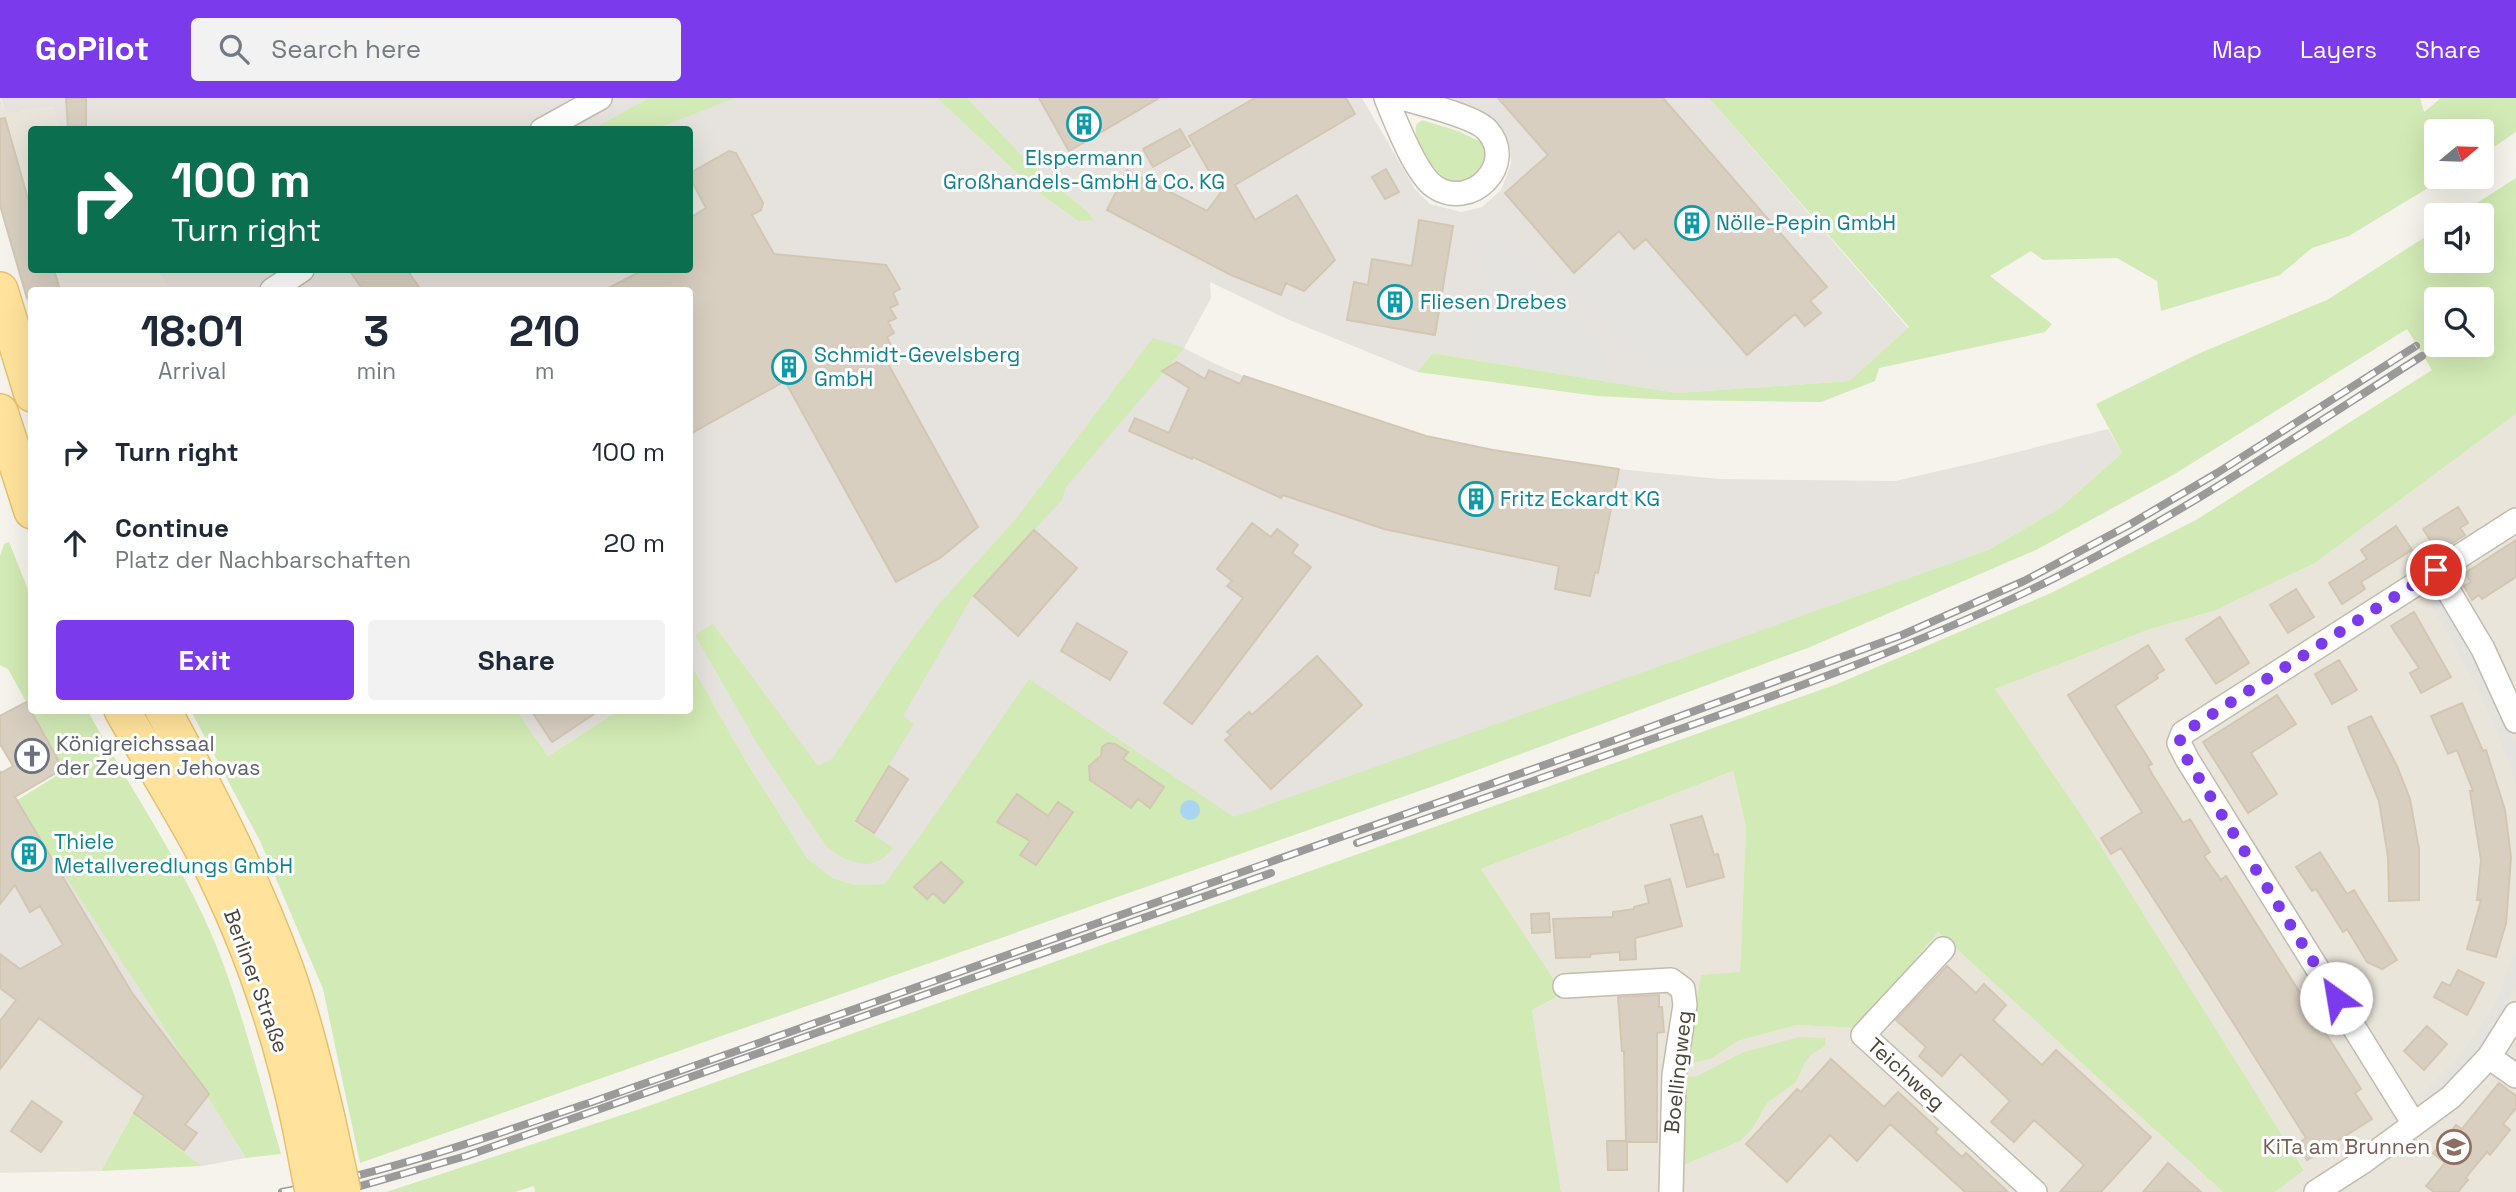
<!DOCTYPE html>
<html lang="en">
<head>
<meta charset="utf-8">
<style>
  :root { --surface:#fff; --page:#f2f2f3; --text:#1f2937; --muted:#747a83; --accent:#7c3aed }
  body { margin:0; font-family:"Space Grotesk",sans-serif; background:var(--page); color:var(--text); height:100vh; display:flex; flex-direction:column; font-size:26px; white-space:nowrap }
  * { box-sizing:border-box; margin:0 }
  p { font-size:23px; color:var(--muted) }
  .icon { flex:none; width:38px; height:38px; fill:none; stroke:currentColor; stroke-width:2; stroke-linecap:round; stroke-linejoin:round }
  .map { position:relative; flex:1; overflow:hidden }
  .details { position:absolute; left:28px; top:189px; width:665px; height:427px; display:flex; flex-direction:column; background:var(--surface); border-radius:7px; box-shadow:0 7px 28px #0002 }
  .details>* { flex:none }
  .guide { position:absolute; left:28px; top:28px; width:665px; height:147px; border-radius:7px; box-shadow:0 7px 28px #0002; background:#0b6e4f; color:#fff; overflow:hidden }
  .needle { width:46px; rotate:71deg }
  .buttons { position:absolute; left:2424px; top:21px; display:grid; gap:14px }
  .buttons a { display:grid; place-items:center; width:70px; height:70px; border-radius:7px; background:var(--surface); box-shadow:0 7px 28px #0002; font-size:35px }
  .pin { position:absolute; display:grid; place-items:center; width:60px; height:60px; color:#fff; margin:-30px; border:4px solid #fff; border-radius:50%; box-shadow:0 2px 7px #0007 }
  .me { position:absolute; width:77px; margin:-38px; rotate:328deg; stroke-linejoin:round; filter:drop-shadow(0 0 5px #0008) }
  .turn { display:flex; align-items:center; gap:24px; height:147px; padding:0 28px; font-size:32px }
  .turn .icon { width:91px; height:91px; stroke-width:2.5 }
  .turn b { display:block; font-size:49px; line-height:60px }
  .eta { display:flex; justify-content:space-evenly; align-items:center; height:119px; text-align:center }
  .eta b { font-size:42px; font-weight:600; line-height:49px }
  .action { display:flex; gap:14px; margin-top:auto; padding:14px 28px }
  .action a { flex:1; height:80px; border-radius:7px; background:var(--accent); color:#fff; font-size:28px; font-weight:600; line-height:80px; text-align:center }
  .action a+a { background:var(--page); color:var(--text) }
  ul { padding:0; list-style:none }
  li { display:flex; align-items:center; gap:21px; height:91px; padding:0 28px }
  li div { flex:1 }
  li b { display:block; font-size:26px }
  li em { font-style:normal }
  header { display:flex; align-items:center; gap:42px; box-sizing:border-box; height:98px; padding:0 35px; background:var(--accent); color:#fff }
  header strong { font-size:33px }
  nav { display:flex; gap:38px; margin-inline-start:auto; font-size:24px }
  .search { width:490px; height:63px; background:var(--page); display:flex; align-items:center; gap:18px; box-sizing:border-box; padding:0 24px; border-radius:7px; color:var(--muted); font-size:26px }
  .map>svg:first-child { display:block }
  .residential { fill:#eae5da }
  .industrial { fill:#e6e2dd }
  .green { fill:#d2eab5; fill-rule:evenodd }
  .parking { fill:#e5e3e0 }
  .water { fill:#a9d4f2 }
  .building { fill:#d8cfc1; stroke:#d3c7b4; stroke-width:2 }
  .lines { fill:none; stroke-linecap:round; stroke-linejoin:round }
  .minor-casing { stroke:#c2bbae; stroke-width:26 }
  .primary-casing { stroke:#e6c16a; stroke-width:38 }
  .minor { stroke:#fff; stroke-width:23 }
  .primary { stroke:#ffe39c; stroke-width:35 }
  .rail-casing { stroke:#9a9a9a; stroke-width:8 }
  .rail { stroke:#fff; stroke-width:5; stroke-dasharray:16; stroke-linecap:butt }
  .primary-bridge-casing { stroke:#e6c16a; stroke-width:38; stroke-linecap:butt }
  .primary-bridge { stroke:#ffe39c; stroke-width:35 }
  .route { stroke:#7c3aed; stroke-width:12; stroke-dasharray:0 21.6 }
  .labels { text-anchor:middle; stroke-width:6; stroke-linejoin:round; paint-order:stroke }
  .culture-label { font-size:21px; fill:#0d838f; stroke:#fff; text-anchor:start }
  .worship-label { font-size:21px; fill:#5b616d; stroke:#fff; text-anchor:start }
  .street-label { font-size:21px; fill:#4b4439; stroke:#fff }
  .education-label { font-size:21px; fill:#785e54; stroke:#fff; text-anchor:end }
</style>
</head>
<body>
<header>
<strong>GoPilot</strong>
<div class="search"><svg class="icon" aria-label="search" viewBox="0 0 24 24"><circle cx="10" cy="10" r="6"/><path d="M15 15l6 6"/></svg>Search here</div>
<nav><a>Map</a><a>Layers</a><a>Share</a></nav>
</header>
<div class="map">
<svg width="2516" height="1094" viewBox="0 0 2516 1094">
  <rect width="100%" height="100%" fill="#f6f3ec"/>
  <path class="residential" d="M0,0L6,16L53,9L60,31L32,32V172H158L169,192H32L31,218L0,111Z
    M2516,316V1094H2275L2304,1071L1995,591L2150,531L2214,513L2315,465Z
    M1733,673L1746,729L1740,874L1712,960L1738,943L1796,927L1859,930L1938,834L2223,1094H1561L1532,912L1562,897L1481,771Z
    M0,895L140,1002L101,1073L0,1075Z"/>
  <path class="industrial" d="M1,0H937L1034,91L1079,124L1092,122L1088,114L1033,69L967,0H1362L1415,91L1430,106L1461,114L1482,109L1501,92L1511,66L1510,51L1505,37L1497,25L1483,14L1438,0H1709L1908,230L1849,283L1677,295L1433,255L1417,274L1287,221L1210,184L1211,200L1184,250L1211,264L1302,303L1417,337L1516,358L1618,371L1720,381L1895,383L1978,364L2108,331L2122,355L2060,410L1988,452L855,855L840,830L884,786L855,787L831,779L807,760L744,660L690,566V192H169L158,172H690V32H60L53,9L6,16Z
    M517,613H618L548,658Z
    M0,676L139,890L246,1060L202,1068L133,1015L140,1002L0,895Z"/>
  <path class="green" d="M649,0H735L655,31L595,30Z
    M937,0H967L1033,69L1088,114L1093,122L1079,124L1034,91Z
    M1709,0H2420L2424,14L2441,0H2516V34L2482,57V33H2436V79H2446L2349,138L2312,150L2280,177L2161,213L2157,183L2117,160L2043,162L2031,153L1990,178L2052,226L2045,234L1879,270L1875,283L1821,304L1672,302L1597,298L1417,274L1433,255L1677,295L1849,283L1909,229Z
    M1422,22L1458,33L1481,44C1488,59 1483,70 1473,83L1452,85C1436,77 1412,46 1416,27Z
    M2516,80V316L2315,465L2214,513L2150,531L1995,591L2087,726L2304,1072L2275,1094H2223L1938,834L1859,930L1796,927L1738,943L1712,960L1686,967L1701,877L1740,874L1746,729L1733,673L1481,771L1563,896L1532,912L1561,1094H535L534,1088L515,1094H386L640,1011L1837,586L2051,495L2196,422L2432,272L2407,231L2173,377L2036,452L1810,549L1442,685L360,1065L323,891L260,743L191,613H517L548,658L618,613L690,612V565L744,660L807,760L831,779L855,787L885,786L935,717L1029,581L1234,719L1988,452L2060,410L2122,355L2096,306L2200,255L2327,202L2436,132V163H2482V117H2458ZM2436,201H2482V247H2436Z
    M1153,240L1184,250L1066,389L1062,402L973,497L903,618L914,626L854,724L893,750C873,776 850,766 827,749L757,645L695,537L713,526L818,668L832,661L901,557L939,506L1016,421Z
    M9,444L31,499L32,612L88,613C129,690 180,761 214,842C242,911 260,984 281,1056L246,1060L139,890L16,703L64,673L8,571L0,567V458L4,446Z
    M1799,939L1825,940V948L1812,956L1805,964L1796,984L1767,1005L1752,1031L1740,1043L1681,1068L1683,979L1697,978L1744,954Z
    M133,1015L202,1068L101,1073Z"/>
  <path class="parking" d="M1487,134L1503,146L1507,145L1611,267L1595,281L1482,261L1466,243Z
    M1617,139L1632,158L1647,145L1746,259L1735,270L1641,266L1567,182Z
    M2442,499L2477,560L2516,647V685L2502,646L2477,589L2431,506Z
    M2516,850V888L2502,917L2482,948L2460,976L2430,1004L2423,996L2451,968L2475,938L2497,901Z"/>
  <path class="water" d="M1180 712a10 10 0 1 1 20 0a10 10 0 1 1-20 0Z"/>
  <path class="building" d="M66,0H86V29L68,30Z
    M1039,0H1159L1069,53Z
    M1255,0H1346L1355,16L1235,87L1255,122L1297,97L1335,162L1304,193L1286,185L1281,197L1231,177L1107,112L1127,72L1207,113L1221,94L1189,38Z
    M1498,0H1663L1827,189L1810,203L1821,215L1805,228L1795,216L1747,257L1646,141L1634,151L1619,133L1574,175L1505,95L1548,57Z
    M5,20L32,115V172H54L60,192H32V199L27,200L0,107V21Z
    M1180,31L1190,48L1153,69L1143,51Z
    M729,53L736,55L763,105L761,112L752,117L774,156L886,167L900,191L893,195L898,206L890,210L896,220L888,224L894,235L887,239L892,249L882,255L978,429L940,460L896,484L785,283L690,336V192H605L643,172H690V120L706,110L690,80V75Z
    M1386,71L1399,94L1385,101L1372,79Z
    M1419,122L1453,128L1435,237L1347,222L1354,184L1368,187L1372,161L1412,168Z
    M349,172H407L421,192H363Z
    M1177,264L1205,281L1209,272L1240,286L1244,278L1426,338L1493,352L1619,371L1598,475L1595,474L1590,498L1555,491L1559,468L1384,431L1283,397L1281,400L1193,359L1192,361L1129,333L1135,320L1169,335L1189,290L1162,273Z
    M2458,409L2468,425L2460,430L2465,437L2438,454L2423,431Z
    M1252,425L1271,439L1277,431L1298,447L1292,455L1311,469L1192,626L1164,605L1243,500L1227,488L1232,483L1217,471Z
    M2396,428L2412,452L2361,484L2365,491L2342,506L2329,485L2367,461L2361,452Z
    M1034,432L1077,470L1018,538L974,498Z
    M2516,442V479L2482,501L2479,497L2472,502L2464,488L2471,484L2465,475Z
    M2296,491L2314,519L2288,535L2270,507Z
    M2414,514L2451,579L2421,595L2410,575L2419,570L2391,528Z
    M2220,519L2249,565L2216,586L2186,541Z
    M1077,525L1127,554L1110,582L1061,553Z
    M2148,547L2164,572L2156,577L2158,580L2115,608L2152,666L2148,668L2152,676L2183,725L2190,721L2210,754L2204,758L2221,782L2226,778L2361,991L2355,995L2372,1021L2307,1062L2297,1046L2306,1040L2210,888L2121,750L2111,756L2101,740L2142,714L2068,597Z
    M1317,558L1362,607L1271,691L1225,642L1231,637L1227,634L1249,614L1252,617Z
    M2339,562L2357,592L2332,606L2315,576Z
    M2277,597L2296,626L2251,655L2277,696L2248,715L2203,644Z
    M26,604L63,671L15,699L132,895L209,996L185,1027L197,1035L184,1052L134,1015L144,998L39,920L0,971V923L16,902L0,890V856L20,871L63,847L40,808L30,814L15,787L0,806V673L1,675L13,668L0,646V618Z
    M2462,605L2483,653L2486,652L2505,712L2511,760L2506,825L2496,859L2467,851L2481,802H2477L2481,762L2470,693H2473L2457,652L2448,656L2431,618Z
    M531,612H600L552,644Z
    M2371,618L2397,668L2410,701L2419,751V802L2389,803L2388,759L2379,703L2348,629Z
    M1108,645L1115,646L1128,654L1123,661L1164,689L1150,710L1138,701L1131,710L1090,682L1089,668L1101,658L1102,649Z
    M889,668L908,681L874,735L856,723Z
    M1017,696L1048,718L1058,704L1073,714L1036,767L1020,757L1030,743L997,724Z
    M1702,718L1714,757L1718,756L1724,779L1687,789L1671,727Z
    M2320,754L2347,796L2354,792L2397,862L2382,871L2367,864L2347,831L2343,834L2316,791L2312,793L2296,769Z
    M941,764L963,784L944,805L933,795L927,801L914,789Z
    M1670,781L1682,828L1635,840L1636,861L1620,862V854L1591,856L1590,859L1556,860L1553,821L1613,819V814L1634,811V809L1649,805L1645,788Z
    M1549,815L1550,834L1532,835L1531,816Z
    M1947,868L1976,895L1984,886L2006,907L1993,922L2042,967L2056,952L2151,1039L2101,1094H2060L2084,1067L2034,1022L2014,1044L1991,1024L2010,1003L1961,956L1942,978L1919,958L1926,949L1896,922Z
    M2458,872L2484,885L2467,917L2434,899L2442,884L2450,888Z
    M1659,897V909H1662L1664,934L1657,935V1044H1627V1072H1608L1607,1043H1626L1624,953H1622L1618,899Z
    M2427,928L2447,946L2424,972L2404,953Z
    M1831,961L1884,1009L1898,994L1938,1031L1935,1034L1962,1059L1966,1055L2008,1094H1965L1890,1026L1857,1063L1830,1037L1787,1084L1746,1046L1797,991L1801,994Z
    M2499,985L2516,998V1010L2503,1026L2510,1032L2490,1057L2487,1054L2466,1079L2468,1082L2458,1094H2434L2426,1088L2445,1065L2433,1055L2456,1027L2462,1031Z
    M32,1003L62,1024L41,1054L11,1033Z
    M2168,1065L2201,1094H2143Z"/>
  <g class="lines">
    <g class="minor-casing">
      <path id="minor" d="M1386,0C1395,22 1416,77 1435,89C1471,113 1518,66 1487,32C1474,18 1421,6 1402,0
        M542,32L600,0
        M272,192L302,172
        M2436,472L2483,551L2516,623
        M1943,851L1863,937L2035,1094
        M1565,888L1671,882L1683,891L1685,907L1674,977L1671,1094
        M2489,959L2516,978
        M2414,1026L2187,661L2179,645L2183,635L2516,422
        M2316,1094L2364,1063L2451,999L2489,959L2516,916"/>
    </g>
    <g class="primary-casing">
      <path id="primary" d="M0,192L32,296
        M0,314L32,413
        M122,612C149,660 179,707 205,756C249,841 280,932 300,1027
        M163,612C209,697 253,781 286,872C303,920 315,970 327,1020"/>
    </g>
    <use href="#minor" class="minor"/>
    <use href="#primary" class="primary"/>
    <g class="rail-casing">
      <path id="rail" d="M1357,745C1467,706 1576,668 1686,629C1801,588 1916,547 2026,494C2165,428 2293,340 2422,258
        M282,1094C388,1075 490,1038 592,1004L1615,642L1902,537L2024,483L2129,427L2217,375L2416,248
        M339,1094L466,1058L1271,775"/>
    </g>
    <use href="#rail" class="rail"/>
    <g class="primary-bridge-casing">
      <path id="primary-bridge" d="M327,1020L343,1094
        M300,1027L313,1094"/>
    </g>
    <use href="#primary-bridge" class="primary-bridge"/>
  </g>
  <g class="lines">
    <path class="route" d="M2336,900L2187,661L2179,645L2183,635L2436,472"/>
  </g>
  <defs>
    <g id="building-ring" transform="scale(1.75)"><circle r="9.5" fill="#fff" stroke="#0f9aa8" stroke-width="1.5"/><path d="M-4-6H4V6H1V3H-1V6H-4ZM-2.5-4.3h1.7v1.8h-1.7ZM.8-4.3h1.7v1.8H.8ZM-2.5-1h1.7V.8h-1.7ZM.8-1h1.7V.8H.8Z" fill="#0f9aa8"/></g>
    <g id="church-ring" transform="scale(1.75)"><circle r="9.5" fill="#fff" stroke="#6b7280" stroke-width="1.5"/><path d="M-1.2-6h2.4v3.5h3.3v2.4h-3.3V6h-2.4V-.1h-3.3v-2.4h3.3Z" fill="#6b7280"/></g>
    <g id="school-ring" transform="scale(1.75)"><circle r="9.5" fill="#fff" stroke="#8d6e63" stroke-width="1.5"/><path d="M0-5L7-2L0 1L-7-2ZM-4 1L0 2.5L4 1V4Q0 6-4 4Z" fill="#8d6e63"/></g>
  </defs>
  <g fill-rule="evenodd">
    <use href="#building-ring" x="1084" y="26"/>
    <use href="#building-ring" x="1692" y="125"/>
    <use href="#building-ring" x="1395" y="204"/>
    <use href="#building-ring" x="789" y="269"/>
    <use href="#building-ring" x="1476" y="401"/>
    <use href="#church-ring" x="32" y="658"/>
    <use href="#building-ring" x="29" y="756"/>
    <use href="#school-ring" x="2454" y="1049"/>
  </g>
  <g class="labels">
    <g class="culture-label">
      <text x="1084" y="67" text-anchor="middle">Elspermann<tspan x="1084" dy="24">Großhandels-GmbH &amp; Co. KG</tspan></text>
      <text x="1716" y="132">Nölle-Pepin GmbH</text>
      <text x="1420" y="211">Fliesen Drebes</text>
      <text x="814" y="264">Schmidt-Gevelsberg<tspan x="814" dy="24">GmbH</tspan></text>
      <text x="1500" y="408">Fritz Eckardt KG</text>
      <text x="54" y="751">Thiele<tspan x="54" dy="24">Metallveredlungs GmbH</tspan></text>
    </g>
    <g class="worship-label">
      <text x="56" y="653">Königreichssaal<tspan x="56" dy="24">der Zeugen Jehovas</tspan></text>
    </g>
    <g class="street-label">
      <text transform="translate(256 883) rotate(70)" y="7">Berliner Straße</text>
      <text transform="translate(1678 974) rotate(-84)" y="7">Boellingweg</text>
      <text transform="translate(1906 976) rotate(42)" y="7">Teichweg</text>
    </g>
    <g class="education-label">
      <text x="2430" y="1056">KiTa am Brunnen</text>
    </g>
  </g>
</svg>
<div class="buttons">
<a><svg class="needle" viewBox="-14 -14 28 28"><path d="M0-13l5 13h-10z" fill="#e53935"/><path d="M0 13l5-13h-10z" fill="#747a83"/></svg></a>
<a><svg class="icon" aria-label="sound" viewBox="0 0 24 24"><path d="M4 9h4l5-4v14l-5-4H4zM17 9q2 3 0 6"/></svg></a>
<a><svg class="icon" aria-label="search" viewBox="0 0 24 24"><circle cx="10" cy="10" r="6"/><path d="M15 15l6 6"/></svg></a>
</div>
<div class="pin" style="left:2436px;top:472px;background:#d93025"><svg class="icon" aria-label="arrive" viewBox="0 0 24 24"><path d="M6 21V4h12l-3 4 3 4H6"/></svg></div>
<svg class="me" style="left:2336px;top:900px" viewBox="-20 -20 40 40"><circle r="19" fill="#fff"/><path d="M0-13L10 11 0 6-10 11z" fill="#7c3aed"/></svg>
<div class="guide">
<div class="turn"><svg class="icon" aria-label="right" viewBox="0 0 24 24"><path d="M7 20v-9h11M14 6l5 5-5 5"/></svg><div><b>100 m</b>Turn right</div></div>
</div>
<section class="details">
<div class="eta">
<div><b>18:01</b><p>Arrival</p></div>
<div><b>3</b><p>min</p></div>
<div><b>210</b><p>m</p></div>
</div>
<ul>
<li><svg class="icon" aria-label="right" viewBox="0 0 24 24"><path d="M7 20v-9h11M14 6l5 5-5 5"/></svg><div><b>Turn right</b></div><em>100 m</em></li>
<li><svg class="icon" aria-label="ahead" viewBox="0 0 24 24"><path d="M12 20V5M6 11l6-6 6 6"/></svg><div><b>Continue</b><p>Platz der Nachbarschaften</p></div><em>20 m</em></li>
</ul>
<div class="action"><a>Exit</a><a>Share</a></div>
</section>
</div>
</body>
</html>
